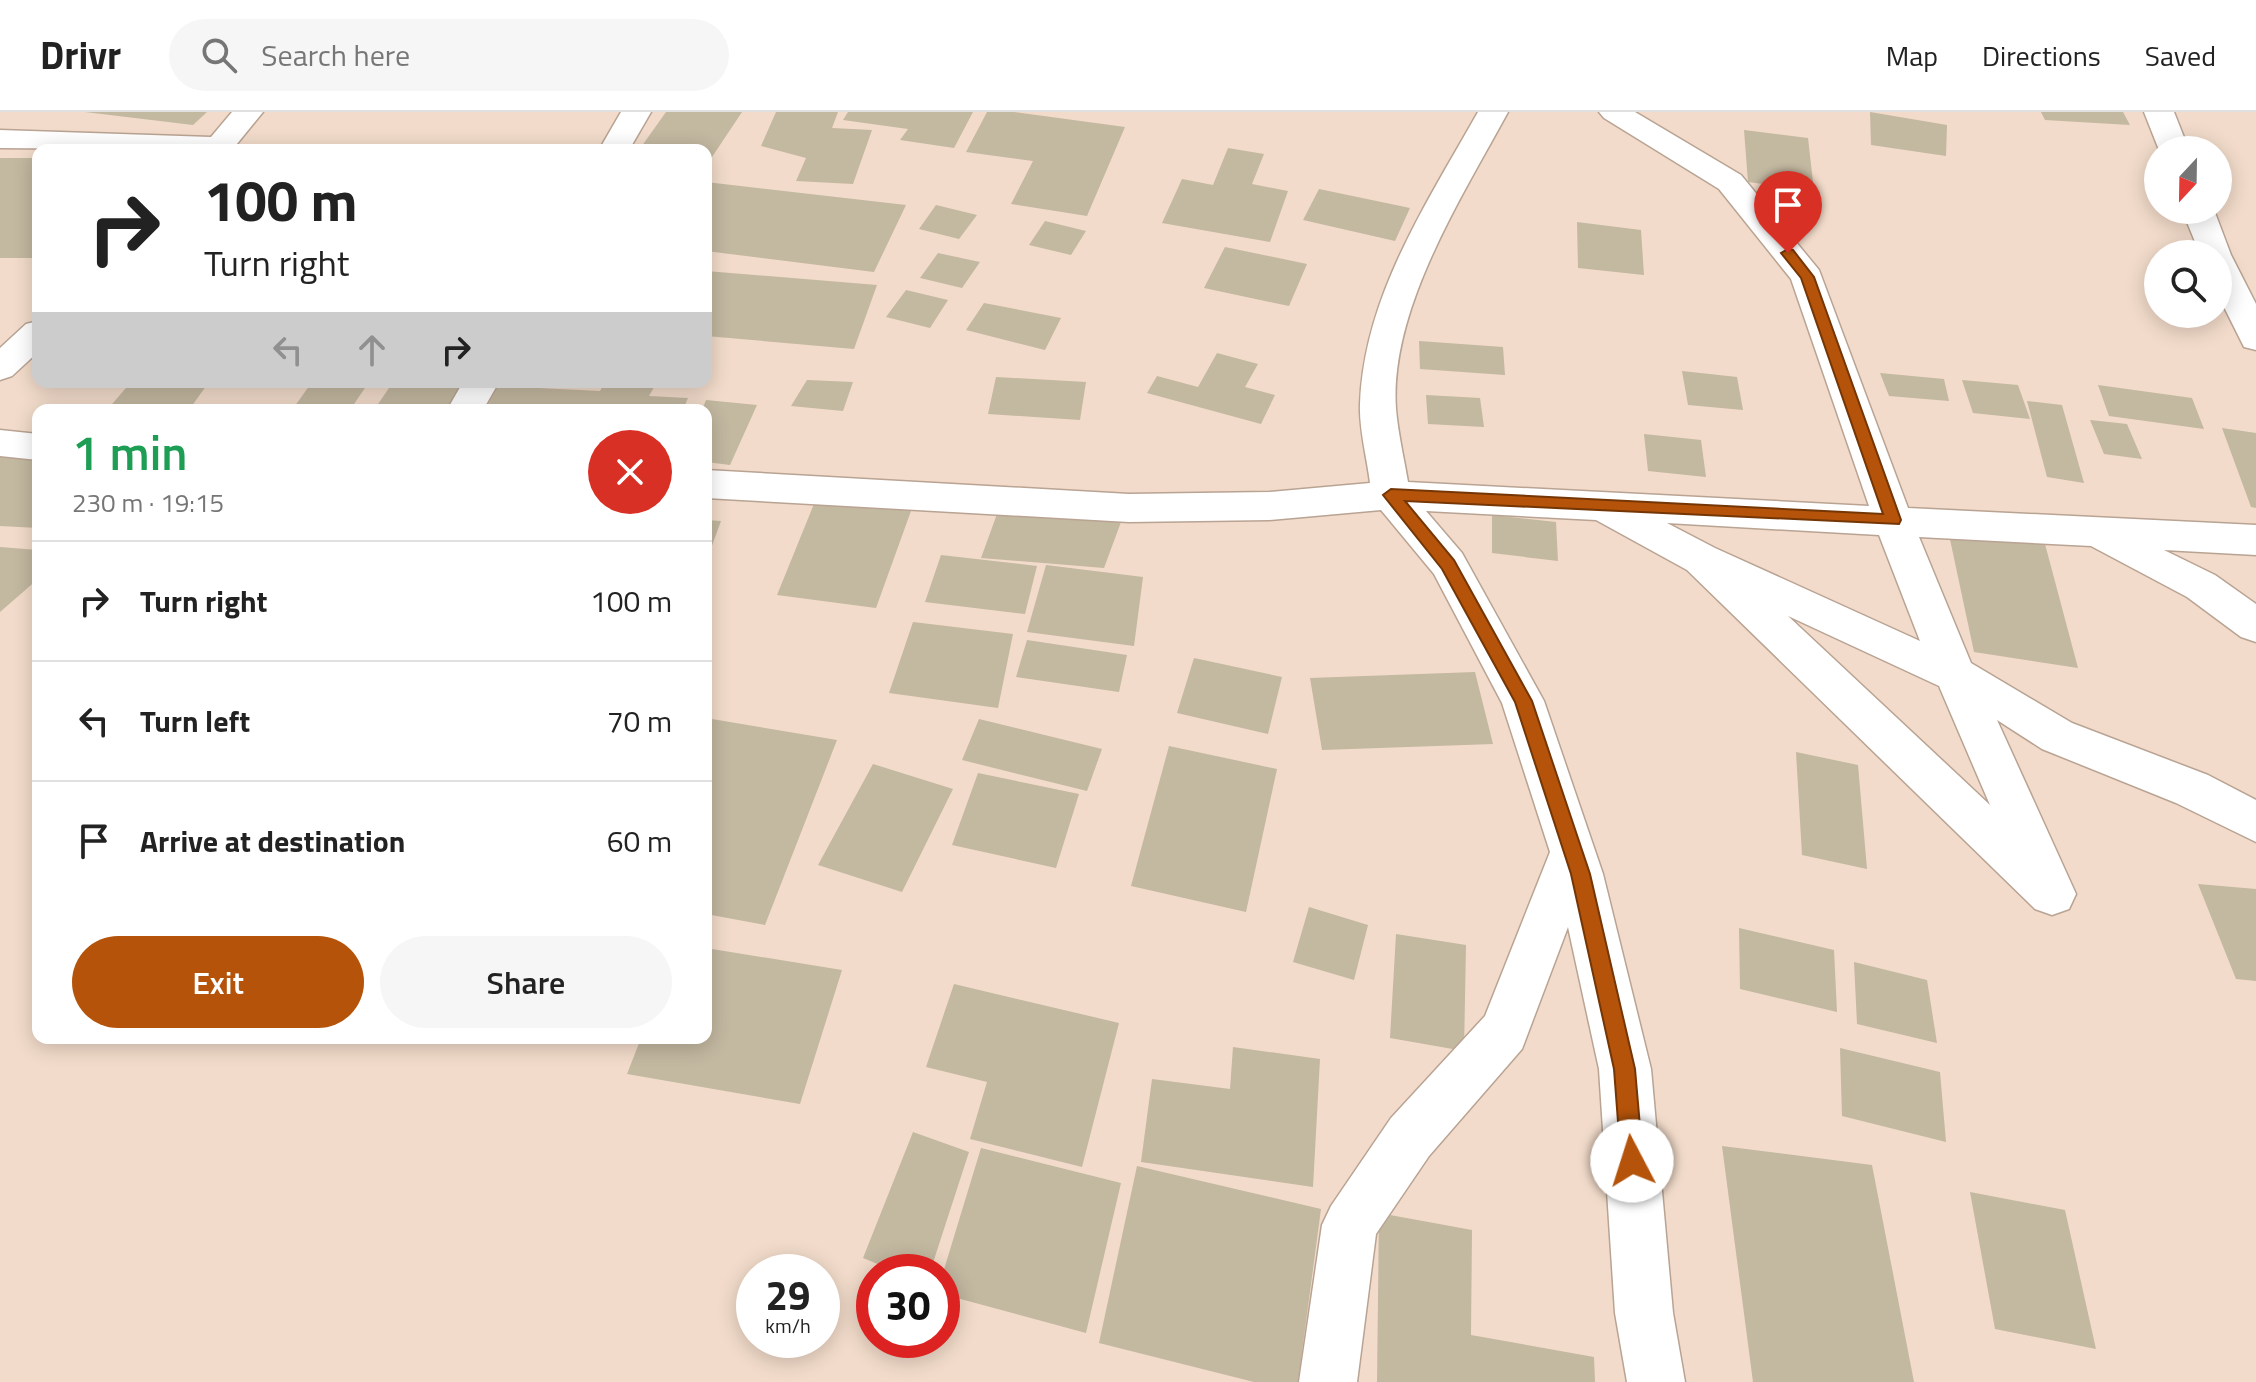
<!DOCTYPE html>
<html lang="en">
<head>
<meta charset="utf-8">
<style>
  :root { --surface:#fff; --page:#f6f6f6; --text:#222; --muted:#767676; --line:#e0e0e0; --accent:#b45309 }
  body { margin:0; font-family:"Titillium Web",sans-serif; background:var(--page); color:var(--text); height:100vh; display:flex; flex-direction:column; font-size:30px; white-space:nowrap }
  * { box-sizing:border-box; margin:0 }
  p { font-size:26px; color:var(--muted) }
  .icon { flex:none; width:44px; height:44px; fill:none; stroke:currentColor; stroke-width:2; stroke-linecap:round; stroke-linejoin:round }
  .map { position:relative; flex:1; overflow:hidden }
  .details { position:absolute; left:32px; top:292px; width:680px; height:640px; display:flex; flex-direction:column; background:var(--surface); border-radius:16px; box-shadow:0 4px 20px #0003 }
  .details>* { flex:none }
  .top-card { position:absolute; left:32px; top:32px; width:680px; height:244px; border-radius:16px; box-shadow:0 4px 20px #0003; background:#fff; color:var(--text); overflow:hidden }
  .needle { width:52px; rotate:202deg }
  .buttons { position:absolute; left:2144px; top:24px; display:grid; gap:16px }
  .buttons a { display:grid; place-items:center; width:88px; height:88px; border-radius:50%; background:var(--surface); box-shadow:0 4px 20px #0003; font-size:40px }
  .speed { position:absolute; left:736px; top:1142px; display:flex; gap:16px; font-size:40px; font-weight:700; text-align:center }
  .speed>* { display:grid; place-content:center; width:104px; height:104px; border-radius:50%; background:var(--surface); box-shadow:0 4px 20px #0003; line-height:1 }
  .speed small { font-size:20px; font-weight:400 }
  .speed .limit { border:12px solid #d22; background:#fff; color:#111 }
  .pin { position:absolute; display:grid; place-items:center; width:68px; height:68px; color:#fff; margin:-82px -34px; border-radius:50% 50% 50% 0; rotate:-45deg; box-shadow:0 0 8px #0007 }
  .pin .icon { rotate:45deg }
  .me { position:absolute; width:88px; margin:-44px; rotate:355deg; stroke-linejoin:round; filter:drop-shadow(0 0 6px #0008) }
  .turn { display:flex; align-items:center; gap:28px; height:168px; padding:0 40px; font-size:36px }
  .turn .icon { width:104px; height:104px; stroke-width:2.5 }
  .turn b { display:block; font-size:56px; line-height:68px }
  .lanes { display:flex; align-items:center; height:76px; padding:0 40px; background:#0003; justify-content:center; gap:40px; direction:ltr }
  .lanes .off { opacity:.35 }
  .round { display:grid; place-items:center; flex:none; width:84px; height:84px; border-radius:42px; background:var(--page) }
  .summary { display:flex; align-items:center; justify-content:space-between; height:136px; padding:0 40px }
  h1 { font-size:48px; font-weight:600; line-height:60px; color:#1e9e55 }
  .button { display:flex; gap:16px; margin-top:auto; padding:16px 40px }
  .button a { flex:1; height:92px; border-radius:48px; background:var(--accent); color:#fff; font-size:32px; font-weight:600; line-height:92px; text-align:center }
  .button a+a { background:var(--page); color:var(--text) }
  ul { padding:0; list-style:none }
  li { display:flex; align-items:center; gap:24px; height:120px; padding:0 40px; border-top:2px solid var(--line) }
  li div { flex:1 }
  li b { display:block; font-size:30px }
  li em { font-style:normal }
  header { display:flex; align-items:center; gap:48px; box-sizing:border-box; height:112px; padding:0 40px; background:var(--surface); border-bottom:2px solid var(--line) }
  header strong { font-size:38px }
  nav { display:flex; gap:44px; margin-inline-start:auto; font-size:28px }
  .search { width:560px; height:72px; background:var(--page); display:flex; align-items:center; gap:20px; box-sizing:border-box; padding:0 28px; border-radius:44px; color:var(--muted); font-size:30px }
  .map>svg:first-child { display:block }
  .building { fill:#c3b8a0 }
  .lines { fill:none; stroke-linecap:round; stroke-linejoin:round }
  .minor-casing { stroke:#b9a393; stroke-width:3 }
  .minor { fill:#fff; fill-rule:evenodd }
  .route { fill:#b45309; stroke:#753606; stroke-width:2 }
</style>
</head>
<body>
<header>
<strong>Drivr</strong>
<div class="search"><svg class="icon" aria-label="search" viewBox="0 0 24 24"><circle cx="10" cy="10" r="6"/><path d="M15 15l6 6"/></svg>Search here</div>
<nav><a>Map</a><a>Directions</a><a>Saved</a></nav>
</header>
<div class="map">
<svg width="2256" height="1270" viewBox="0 0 2256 1270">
  <rect width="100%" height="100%" fill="#f2dbca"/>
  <path class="building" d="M85,0H207L193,13Z
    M666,0H742L706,54V38H639Z
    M776,0H838L832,16L872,18L853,72L796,69L806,46L761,34Z
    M848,0H973L954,36L900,28L908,17L843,8Z
    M987,0H1014L1125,15L1087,104L1011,92L1033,49L966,40Z
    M1870,0L1947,13L1946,44L1871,33Z
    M2041,0H2123L2130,13L2045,8Z
    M1744,18L1808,26L1814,79L1748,70Z
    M1228,36L1264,42L1252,72L1288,79L1270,130L1162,111L1182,67L1213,73Z
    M0,46H38V146H0Z
    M706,70L906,93L874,160L706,139Z
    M1319,77L1410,96L1395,129L1303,108Z
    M936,93L977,103L959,127L919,117Z
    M1045,109L1086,119L1071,143L1029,133Z
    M1577,110L1641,118L1644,163L1578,156Z
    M1225,135L1307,152L1289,194L1204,176Z
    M938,141L980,150L962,176L920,166Z
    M706,159L877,173L854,237L706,224Z
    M906,178L948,188L930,216L886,205Z
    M984,191L1061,206L1045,238L966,218Z
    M1419,229L1503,235L1505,263L1420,257Z
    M1217,241L1258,252L1245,275L1275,283L1261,312L1147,281L1157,264L1198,275Z
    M1682,259L1737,265L1743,298L1688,293Z
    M1880,261L1944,267L1949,289L1889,284Z
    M996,265L1086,270L1080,308L988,302Z
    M807,268L853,270L843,299L791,294Z
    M1962,268L2018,273L2030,307L1973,301Z
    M131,270H209L189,298H107Z
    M312,270H369L350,298H292Z
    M393,270H468L450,298H374Z
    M605,270H657L649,284L688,286L683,298H485L498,274L600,279Z
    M2098,273L2192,286L2204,317L2109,304Z
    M1426,283L1480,286L1484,315L1428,312Z
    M706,288L757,293L730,353L706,350V298H702Z
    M2027,289L2062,293L2084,371L2047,365Z
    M2090,308L2127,312L2142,347L2104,342Z
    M2222,316L2256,321V396L2251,395Z
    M1644,322L1701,328L1706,365L1648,359Z
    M0,343H38V416L0,414Z
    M816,387L911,399L876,496L777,483Z
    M997,402L1121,410L1104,456L981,446Z
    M1492,403L1556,410L1558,449L1492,441Z
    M706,408L721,409L706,450Z
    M1948,418L2045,432L2078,556L1974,540Z
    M0,435L38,438V467L0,500Z
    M941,443L1037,454L1025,502L925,490Z
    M1046,453L1143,465L1134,534L1027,520Z
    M913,510L1013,522L998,596L889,581Z
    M1027,528L1127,543L1119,580L1016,565Z
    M1194,546L1282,565L1268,622L1177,601Z
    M1475,560L1493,632L1322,638L1310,566Z
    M706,606L837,628L765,813L706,802Z
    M979,607L1102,637L1087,679L962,648Z
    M1169,634L1277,657L1246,800L1131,774Z
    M1796,640L1858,653L1867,757L1802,743Z
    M873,652L953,677L902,780L818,753Z
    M978,661L1079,682L1056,756L952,733Z
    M2198,772L2256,777V869L2236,867Z
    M1309,795L1368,813L1354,868L1293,850Z
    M1739,816L1834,838L1837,900L1740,877Z
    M1396,822L1466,833L1464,939L1390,926Z
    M706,836L842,858L800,992L627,962L641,926H706Z
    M1854,850L1927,868L1937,931L1857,912Z
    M954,872L1119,911L1082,1055L970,1027L987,970L926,955Z
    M1233,935L1320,947L1313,1075L1141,1050L1152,967L1230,977Z
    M1840,936L1940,960L1946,1030L1842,1004Z
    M913,1020L969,1040L930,1160H897L863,1146Z
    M1722,1034L1872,1053L1914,1270H1753Z
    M981,1036L1121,1071L1086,1221L942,1182V1164Z
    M1137,1054L1321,1097L1298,1270H1254L1099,1231Z
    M1970,1080L2065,1098L2096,1237L1995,1217Z
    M1379,1101L1472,1118L1471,1223L1594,1245L1595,1270H1377Z"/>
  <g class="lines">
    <g class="minor-casing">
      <path id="minor" d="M232,0H263L232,38L0,36V18L211,25Z
        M621,0H651L629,38H599Z
        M1478,0H1508C1462,85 1389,198 1396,297C1398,321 1404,346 1408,370L1869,394L1791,167L1719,77L1604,6L1599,0H1635L1741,63L1819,158L1908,396L2256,413V443L2164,438L2215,463L2256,492V530L2241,525L2187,485L2091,434L1919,425L1971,551L2072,611L2208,663L2256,688V730L2176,691L2042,637L1997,608L2076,782L2069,797L2052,803L2035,797L1687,458L1596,408L1426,399L1462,441L1544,589L1603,762L1651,957L1673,1201L1685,1270H1627L1615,1201L1599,957L1568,815L1522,937L1429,1044L1376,1122L1357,1270H1299L1322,1113L1331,1094L1391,1006L1485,904L1550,740L1502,591L1434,462L1381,398L1269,408L1129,410L706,386V358L1129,382L1269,380L1370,371C1367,346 1359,318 1360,292C1364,184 1427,91 1478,0ZM1667,411L1879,423L1920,529L1715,436ZM1788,504L1939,574L1990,693Z
        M2144,0H2174L2189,38H2159Z
        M2182,98H2214L2231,143L2256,192V238L2244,235L2218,183V142H2200Z
        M38,209V240L12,264L0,268V236L26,212Z
        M463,270H499L483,298H447Z
        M0,318L38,322V348L0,344Z"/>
    </g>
    <use href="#minor" class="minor"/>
  </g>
  <path class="route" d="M1788,137L1793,138L1814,165L1901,408L1899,412L1405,389L1454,448L1532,589L1590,762L1635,957L1643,1049L1640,1057L1632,1060L1624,1057L1621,1049L1614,957L1571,762L1515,590L1442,457L1383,383L1391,377L1883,402L1801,166L1781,141Z"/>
</svg>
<div class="buttons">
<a><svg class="needle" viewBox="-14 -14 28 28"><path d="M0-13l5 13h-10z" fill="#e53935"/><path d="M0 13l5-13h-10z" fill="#767676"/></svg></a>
<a><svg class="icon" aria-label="search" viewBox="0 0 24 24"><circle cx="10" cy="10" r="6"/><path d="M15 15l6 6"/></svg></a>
</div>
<div class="speed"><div>29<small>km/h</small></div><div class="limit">30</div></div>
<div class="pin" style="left:1788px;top:141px;background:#d93025"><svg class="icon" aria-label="arrive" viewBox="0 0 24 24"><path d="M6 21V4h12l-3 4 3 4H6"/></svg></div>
<svg class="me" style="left:1632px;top:1049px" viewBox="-20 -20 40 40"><circle r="19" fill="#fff"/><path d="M0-13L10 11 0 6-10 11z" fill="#b45309"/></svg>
<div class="top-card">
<div class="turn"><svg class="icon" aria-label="right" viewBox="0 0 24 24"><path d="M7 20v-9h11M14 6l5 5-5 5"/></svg><div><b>100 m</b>Turn right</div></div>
<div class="lanes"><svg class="icon off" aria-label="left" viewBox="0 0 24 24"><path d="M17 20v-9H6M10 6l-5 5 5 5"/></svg><svg class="icon off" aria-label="ahead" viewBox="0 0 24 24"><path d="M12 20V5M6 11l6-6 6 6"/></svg><svg class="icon" aria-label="right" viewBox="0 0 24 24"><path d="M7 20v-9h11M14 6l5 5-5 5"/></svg></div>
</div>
<section class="details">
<div class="summary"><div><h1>1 min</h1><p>230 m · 19:15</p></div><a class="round" style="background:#d93025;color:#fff"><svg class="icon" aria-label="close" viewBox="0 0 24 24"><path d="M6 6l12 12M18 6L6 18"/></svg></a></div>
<ul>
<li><svg class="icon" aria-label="right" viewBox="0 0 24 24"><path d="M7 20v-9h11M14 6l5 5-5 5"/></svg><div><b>Turn right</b></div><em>100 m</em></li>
<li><svg class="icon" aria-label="left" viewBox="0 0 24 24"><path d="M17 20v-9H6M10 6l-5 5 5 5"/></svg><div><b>Turn left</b></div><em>70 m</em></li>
<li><svg class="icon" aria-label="arrive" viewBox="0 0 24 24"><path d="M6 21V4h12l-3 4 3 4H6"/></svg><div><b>Arrive at destination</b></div><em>60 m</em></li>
</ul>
<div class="button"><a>Exit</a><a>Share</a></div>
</section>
</div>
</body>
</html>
